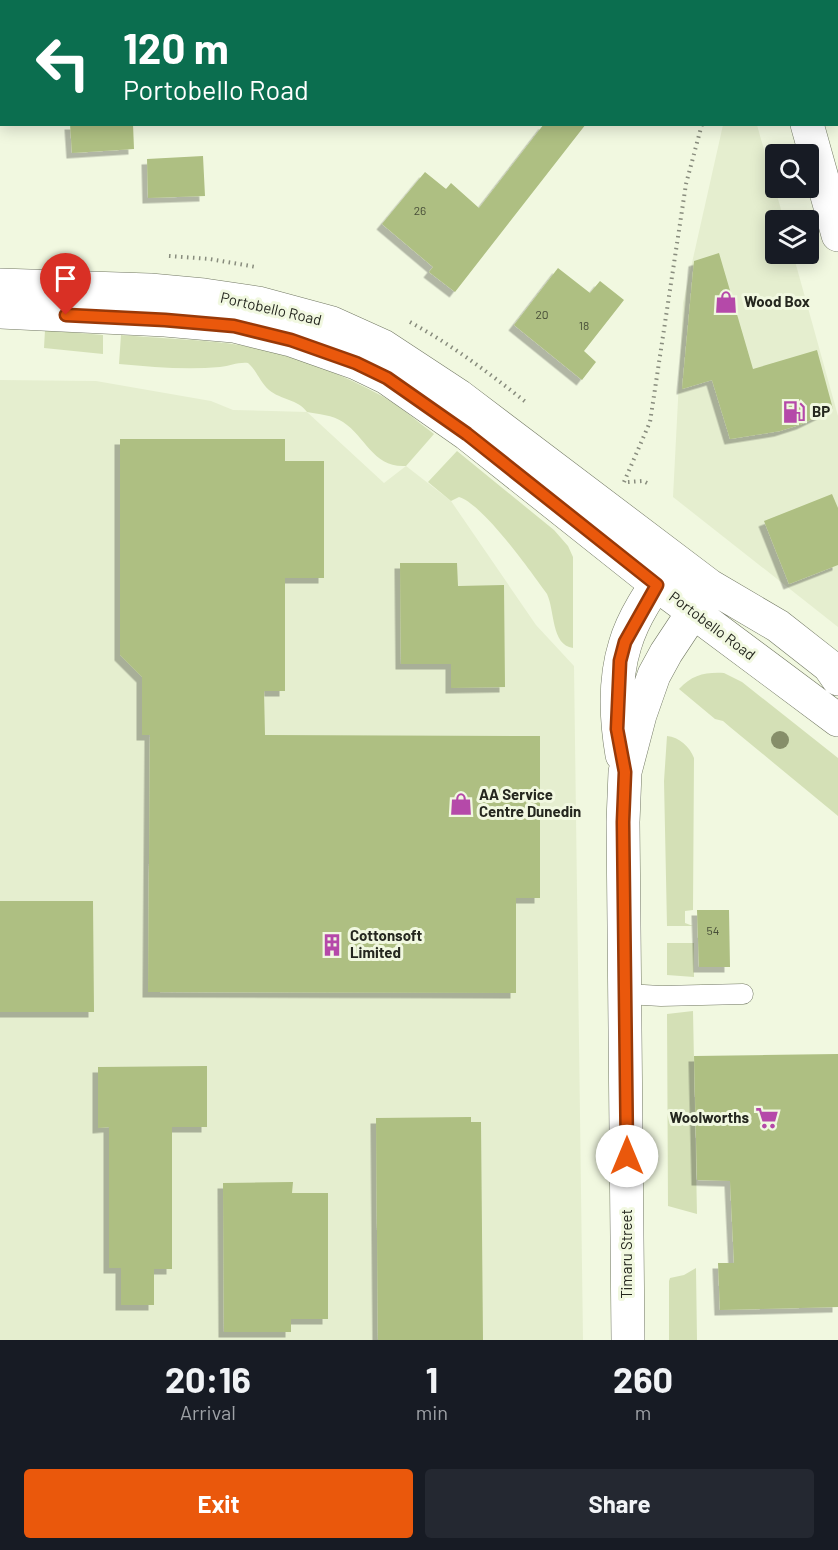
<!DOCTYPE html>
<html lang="en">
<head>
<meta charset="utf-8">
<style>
  :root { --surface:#171b24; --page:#242831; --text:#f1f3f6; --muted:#9ea1a6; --accent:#ea580c }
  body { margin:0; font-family:Barlow,sans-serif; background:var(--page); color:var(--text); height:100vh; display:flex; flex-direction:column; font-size:22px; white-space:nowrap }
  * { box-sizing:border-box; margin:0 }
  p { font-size:20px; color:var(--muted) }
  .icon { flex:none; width:33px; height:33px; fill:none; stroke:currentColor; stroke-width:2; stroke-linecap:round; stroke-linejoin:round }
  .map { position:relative; height:1340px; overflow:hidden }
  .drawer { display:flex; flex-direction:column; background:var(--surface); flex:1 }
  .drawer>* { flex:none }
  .guide { position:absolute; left:0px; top:0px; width:838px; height:126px; box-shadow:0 3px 15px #0003; background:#0b6e4f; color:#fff; overflow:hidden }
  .controls { position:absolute; left:765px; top:144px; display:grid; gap:12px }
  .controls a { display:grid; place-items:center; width:54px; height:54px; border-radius:6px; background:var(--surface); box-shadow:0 3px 15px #0003; font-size:30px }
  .pin { position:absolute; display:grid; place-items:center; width:51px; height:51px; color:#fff; margin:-62px -26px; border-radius:50% 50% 50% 0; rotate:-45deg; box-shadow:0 0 6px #0007 }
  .pin .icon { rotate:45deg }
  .me { position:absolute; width:66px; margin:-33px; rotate:0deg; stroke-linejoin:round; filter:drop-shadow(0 0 4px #0008) }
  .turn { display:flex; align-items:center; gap:21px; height:126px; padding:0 24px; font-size:27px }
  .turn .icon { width:78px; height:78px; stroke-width:2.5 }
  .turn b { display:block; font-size:42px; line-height:51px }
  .eta { display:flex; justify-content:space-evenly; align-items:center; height:102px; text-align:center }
  .eta b { font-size:36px; font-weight:700; line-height:42px }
  .cta { display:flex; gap:12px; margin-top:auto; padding:12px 24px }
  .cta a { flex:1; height:69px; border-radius:6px; background:var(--accent); color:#fff; font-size:24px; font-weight:700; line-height:69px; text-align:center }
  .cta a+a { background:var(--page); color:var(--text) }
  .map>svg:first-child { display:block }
  .built { fill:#e5eecf }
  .green { fill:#d4e0b6 }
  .building { fill:#aebf82; filter:url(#shadow) }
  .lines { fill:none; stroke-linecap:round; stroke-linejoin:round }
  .service-casing { stroke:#727863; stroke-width:21 }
  .minor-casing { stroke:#727863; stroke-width:34 }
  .secondary-casing { stroke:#727863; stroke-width:34 }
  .path { stroke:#888c7d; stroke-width:4; stroke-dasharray:1.5 4.5; stroke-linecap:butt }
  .service { stroke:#fff; stroke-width:20 }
  .minor { stroke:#fff; stroke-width:33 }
  .secondary { stroke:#fff; stroke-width:33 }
  .tree { fill:#868e69 }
  .route-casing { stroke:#983908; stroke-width:15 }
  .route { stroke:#ea580c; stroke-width:10 }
  .labels { text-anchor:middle; stroke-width:6; stroke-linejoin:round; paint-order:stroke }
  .number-label { font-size:12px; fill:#474d38 }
  .poi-label { font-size:15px; font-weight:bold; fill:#25271f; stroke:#f1f8e0; text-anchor:start }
  .street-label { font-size:15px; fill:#25271f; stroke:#f1f8e0 }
</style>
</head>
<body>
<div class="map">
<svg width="838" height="1340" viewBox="0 0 838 1340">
  <defs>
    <filter id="shadow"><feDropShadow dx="-5.5" dy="5.5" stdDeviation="0" flood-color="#0004"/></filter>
  </defs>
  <rect width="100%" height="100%" fill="#f1f8e0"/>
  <path class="built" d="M723,125H757L784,220H776V254H793L838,416V627L673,497L683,303Z
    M0,380L96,381L211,401L233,410L307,412L384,483L406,466L451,501L536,625L574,666L583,1340H0Z"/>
  <path class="green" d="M45,330L103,335V354L44,348Z
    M121,335C156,338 191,339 226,343C280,350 335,370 382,396C401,407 417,421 434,434L406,466C373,468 366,437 343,422C333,415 318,414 307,412C298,399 281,400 269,390C260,382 257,371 248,363C238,362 230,366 220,367C186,370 153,367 119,364Z
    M457,451L554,530L568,546L573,557V648C551,645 555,611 547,594C531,572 483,504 459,497L451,501L428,482Z
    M724,673L742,682L838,758V816L730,727L723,721L715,719L679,689C692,675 705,672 724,673Z
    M667,736C679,737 690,747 694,758L693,910L685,911V923L693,926H667L664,781Z
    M667,943H694V977L667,975Z
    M693,1011L697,1214L668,1206L667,1014Z
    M696,1268L697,1340H669V1281L670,1278L684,1275Z"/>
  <path class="building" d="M70,124H133L134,149L72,153Z
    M544,124H586L455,292L429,272L433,267L382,224L425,172L446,189L451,183L479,208Z
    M203,156L205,196L148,198L147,159Z
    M719,253L753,369L817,350L833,409L802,424L780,431L730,439L712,380L682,389L694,261Z
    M558,268L590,293L600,281L624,300L584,351L596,362L582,380L514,325Z
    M120,439H285V461H324V578H285V691H264L265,735L540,736V898H516V993L148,992L150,735H142V677L120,655Z
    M832,494L838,508V565L789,584L764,521Z
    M400,563H457L458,586L504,585L505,687L451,688V664H401Z
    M0,901H93L94,1012H0Z
    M697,910H729L730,967H699Z
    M838,1054V1307L720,1310L718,1263H734L730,1181L697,1180L694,1056Z
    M207,1066V1127H172V1269H154V1305H121V1268H109V1127L98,1128V1067Z
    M471,1117V1122H481L483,1340H378L376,1118Z
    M293,1182L292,1193H328V1319H291V1332H224L223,1183Z"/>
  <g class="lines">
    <g class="service-casing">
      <path id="service" d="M626,994L661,996L743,994"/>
    </g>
    <g class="minor-casing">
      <path id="minor" d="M622,755C616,720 614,680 625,645C634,614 655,586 673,560
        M628,1340L623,822L625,772L640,715L654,675L666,653L709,588"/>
    </g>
    <g class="secondary-casing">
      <path id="secondary" d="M770,0L771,2
        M807,124L838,235
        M0,285L150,290L204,295L258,303L332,323L383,346L459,396L710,586L778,626L829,666L838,679
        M0,312L165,320L234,326L291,340L356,363L387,378L467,434L657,585L838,720"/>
    </g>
    <path class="path" d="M813,0V2
      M169,256L210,259L256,267
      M410,322C452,345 489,373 527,403
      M624,482L650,422L686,184L702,124
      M628,482L643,481L649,484"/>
    <use href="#service" class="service"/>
    <use href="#minor" class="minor"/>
    <use href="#secondary" class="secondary"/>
  </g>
  <circle class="tree" cx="780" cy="740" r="9"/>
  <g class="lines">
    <g class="route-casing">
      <path id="route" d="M66,315L165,320L234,326L291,340L356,363L387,378L467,434L657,585L625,642L620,661L617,729L625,772L623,822L627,1156"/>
    </g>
    <use href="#route" class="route"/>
  </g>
  <defs>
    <g id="shop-bare" transform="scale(1.8)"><path d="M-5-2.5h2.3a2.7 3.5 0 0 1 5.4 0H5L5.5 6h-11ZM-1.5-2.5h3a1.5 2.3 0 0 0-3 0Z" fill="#b549a9" stroke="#f1f8e0" stroke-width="2.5" paint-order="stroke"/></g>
    <g id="fuel-bare" transform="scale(1.8)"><path d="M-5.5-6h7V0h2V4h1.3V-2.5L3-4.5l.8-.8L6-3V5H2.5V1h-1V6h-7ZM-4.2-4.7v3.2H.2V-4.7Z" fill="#b549a9" stroke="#f1f8e0" stroke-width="2.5" paint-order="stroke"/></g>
    <g id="building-bare" transform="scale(1.8)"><path d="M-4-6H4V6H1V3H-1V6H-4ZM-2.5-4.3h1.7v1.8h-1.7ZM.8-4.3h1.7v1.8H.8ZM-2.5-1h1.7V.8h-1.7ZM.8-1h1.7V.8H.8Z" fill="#b549a9" stroke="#f1f8e0" stroke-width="2.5" paint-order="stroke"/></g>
    <g id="supermarket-bare" transform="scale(1.8)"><path d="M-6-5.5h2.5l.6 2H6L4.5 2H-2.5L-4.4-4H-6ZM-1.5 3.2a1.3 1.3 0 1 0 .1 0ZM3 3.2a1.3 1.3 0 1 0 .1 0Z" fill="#b549a9" stroke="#f1f8e0" stroke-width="2.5" paint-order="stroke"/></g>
  </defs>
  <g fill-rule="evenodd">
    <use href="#shop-bare" x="726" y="302"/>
    <use href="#fuel-bare" x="794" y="412"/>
    <use href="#shop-bare" x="461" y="804"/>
    <use href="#building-bare" x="332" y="945"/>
    <use href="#supermarket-bare" x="767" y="1118"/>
  </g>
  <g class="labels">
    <g class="number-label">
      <text x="420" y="215">26</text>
      <text x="542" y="319">20</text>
      <text x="584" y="330">18</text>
      <text x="713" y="935">54</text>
    </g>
    <g class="poi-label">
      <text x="744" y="307">Wood Box</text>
      <text x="812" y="417">BP</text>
      <text x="479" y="800">AA Service<tspan x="479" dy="17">Centre Dunedin</tspan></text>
      <text x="350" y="941">Cottonsoft<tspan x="350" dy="17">Limited</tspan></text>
      <text x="749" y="1123" text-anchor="end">Woolworths</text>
    </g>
    <g class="street-label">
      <text transform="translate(271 309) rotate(13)" y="5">Portobello Road</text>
      <text transform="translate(712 626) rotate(37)" y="5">Portobello Road</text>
      <text transform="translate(627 1254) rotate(-90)" y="5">Timaru Street</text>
    </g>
  </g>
</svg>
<div class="controls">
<a><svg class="icon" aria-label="search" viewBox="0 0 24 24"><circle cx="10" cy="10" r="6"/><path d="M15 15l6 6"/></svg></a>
<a><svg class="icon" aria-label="layers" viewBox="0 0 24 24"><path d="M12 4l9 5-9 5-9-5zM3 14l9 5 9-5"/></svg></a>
</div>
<div class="pin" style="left:66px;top:315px;background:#d93025"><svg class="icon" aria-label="arrive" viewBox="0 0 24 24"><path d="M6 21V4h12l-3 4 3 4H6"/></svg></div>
<svg class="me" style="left:627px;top:1156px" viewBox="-20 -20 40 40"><circle r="19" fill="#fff"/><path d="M0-13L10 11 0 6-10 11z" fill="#ea580c"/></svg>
<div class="guide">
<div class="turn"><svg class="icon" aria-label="left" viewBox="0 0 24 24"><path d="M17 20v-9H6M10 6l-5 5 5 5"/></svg><div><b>120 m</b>Portobello Road</div></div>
</div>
</div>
<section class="drawer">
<div class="eta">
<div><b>20:16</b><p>Arrival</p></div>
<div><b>1</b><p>min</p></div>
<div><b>260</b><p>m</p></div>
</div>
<div class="cta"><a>Exit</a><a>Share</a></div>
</section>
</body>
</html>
